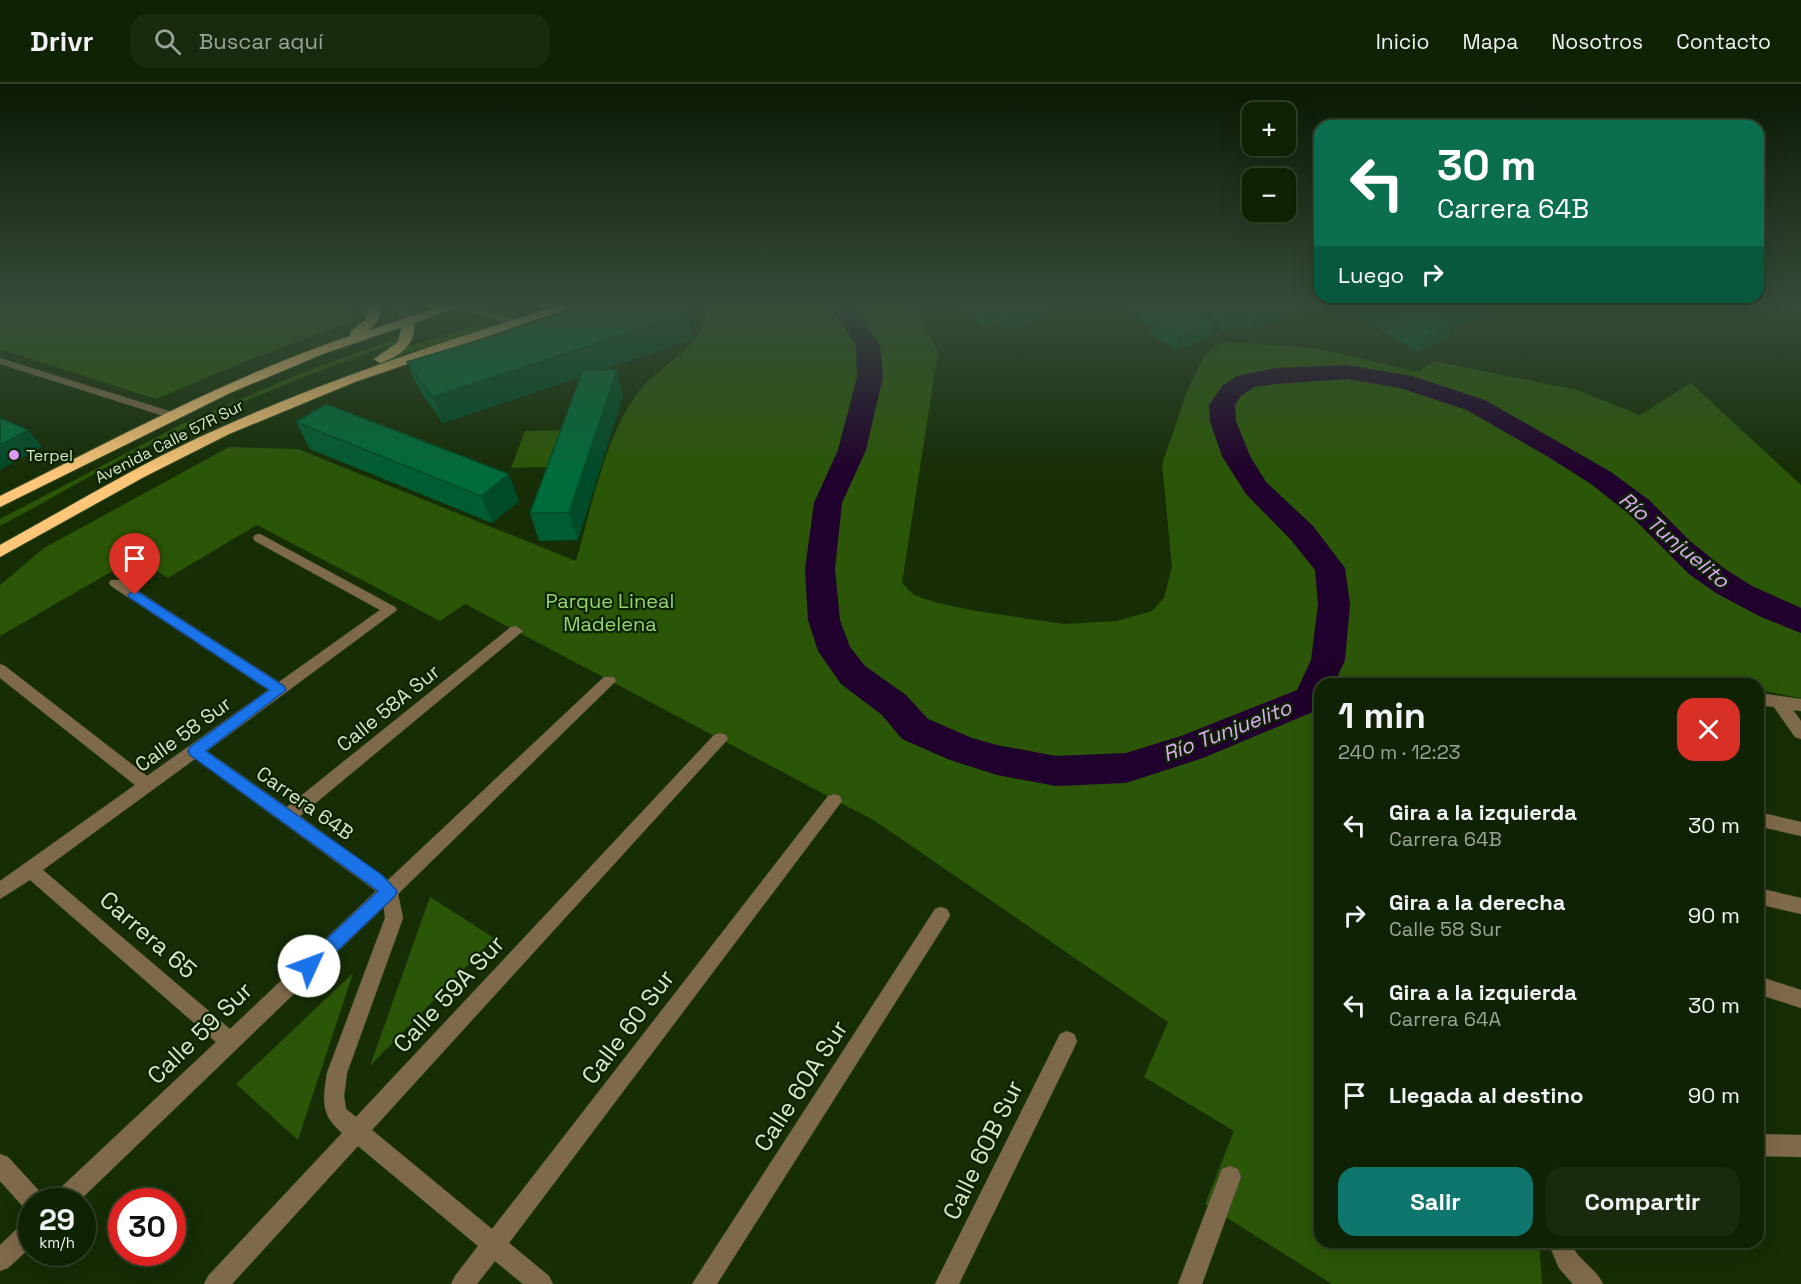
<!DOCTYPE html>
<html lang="es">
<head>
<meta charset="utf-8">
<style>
  :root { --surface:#102204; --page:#192a0e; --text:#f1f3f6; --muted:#9ca49a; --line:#303f26; --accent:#0f766e }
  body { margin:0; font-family:"Space Grotesk",sans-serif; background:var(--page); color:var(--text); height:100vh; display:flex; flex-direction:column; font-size:22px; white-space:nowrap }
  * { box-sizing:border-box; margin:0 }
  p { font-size:20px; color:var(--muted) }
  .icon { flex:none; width:33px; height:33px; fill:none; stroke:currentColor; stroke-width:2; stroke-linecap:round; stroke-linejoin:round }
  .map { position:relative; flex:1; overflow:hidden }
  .panel { position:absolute; left:1314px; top:594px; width:450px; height:570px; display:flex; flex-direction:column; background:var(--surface); border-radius:18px; box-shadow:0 6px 24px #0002,0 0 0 2px var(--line) }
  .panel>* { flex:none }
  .guide { position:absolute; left:1314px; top:36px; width:450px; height:183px; border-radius:18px; box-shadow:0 6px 24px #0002,0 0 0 2px var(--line); background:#0b6e4f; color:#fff; overflow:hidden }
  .buttons { position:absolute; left:1242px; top:18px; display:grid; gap:12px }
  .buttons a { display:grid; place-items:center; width:54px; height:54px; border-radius:12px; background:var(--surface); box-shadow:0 6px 24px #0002,0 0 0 2px var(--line); font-size:30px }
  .speed { position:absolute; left:18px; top:1104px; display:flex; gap:12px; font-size:30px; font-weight:700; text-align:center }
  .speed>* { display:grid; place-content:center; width:78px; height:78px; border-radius:50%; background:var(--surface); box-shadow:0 6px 24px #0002,0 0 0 2px var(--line); line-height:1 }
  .speed small { font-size:15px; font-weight:400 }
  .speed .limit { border:9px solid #d22; background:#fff; color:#111 }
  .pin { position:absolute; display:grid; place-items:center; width:51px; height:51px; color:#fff; margin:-62px -26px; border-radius:50% 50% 50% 0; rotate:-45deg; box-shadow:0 0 6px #0007 }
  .pin .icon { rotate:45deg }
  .me { position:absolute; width:66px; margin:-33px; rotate:47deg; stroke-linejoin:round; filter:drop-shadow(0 0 4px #0008) }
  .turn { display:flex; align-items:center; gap:21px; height:126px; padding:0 24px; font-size:27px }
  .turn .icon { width:78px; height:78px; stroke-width:2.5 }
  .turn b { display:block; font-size:42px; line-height:51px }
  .then { display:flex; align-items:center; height:57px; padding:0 24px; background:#0003; gap:12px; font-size:22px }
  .round { display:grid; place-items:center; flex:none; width:63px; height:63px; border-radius:18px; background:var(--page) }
  .head { display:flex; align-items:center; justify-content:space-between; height:102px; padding:0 24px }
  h1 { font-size:36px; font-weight:800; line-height:45px }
  .action { display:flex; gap:12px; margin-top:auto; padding:12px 24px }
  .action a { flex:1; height:69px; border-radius:18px; background:var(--accent); color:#fff; font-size:24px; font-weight:800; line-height:69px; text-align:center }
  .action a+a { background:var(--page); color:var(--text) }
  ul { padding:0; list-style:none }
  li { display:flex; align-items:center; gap:18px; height:90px; padding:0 24px }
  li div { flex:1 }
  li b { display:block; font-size:22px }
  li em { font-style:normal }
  header { display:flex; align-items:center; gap:36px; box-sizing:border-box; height:84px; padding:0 30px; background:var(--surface); border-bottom:2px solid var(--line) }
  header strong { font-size:28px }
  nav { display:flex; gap:33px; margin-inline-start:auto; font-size:21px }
  .search { width:420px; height:54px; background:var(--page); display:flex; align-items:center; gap:15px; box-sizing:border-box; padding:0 21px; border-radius:18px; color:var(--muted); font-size:22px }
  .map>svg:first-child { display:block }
  .green { fill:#2b5607 }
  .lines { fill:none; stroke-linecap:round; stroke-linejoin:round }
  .river { fill:#20002c; fill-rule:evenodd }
  .minor-casing { stroke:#354b26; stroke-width:1 }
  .highway-casing { stroke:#354b26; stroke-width:2 }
  .minor { fill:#7f694b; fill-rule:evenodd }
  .highway { fill:#fdc678; fill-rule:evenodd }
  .wall { fill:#005c33 }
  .shaded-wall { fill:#004b29 }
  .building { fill:#006b3b; stroke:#004b29; stroke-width:1.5 }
  .route { fill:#1a73e8; stroke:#114b97; stroke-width:1.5 }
  .poi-dot { fill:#da9af6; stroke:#0d2300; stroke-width:2 }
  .labels { text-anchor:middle; stroke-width:4.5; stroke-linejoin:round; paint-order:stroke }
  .far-street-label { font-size:16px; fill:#d6e9cd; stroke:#0d2300 }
  .far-poi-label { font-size:16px; fill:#d6e9cd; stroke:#0d2300; text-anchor:start }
  .park-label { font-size:20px; fill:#97d673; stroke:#0d2300 }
  .street-label { font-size:20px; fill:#d6e9cd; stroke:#0d2300 }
  .water-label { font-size:21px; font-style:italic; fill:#dfabf6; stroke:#0d2300 }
  .near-street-label { font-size:24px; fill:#d6e9cd; stroke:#0d2300 }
</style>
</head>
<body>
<header>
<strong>Drivr</strong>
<div class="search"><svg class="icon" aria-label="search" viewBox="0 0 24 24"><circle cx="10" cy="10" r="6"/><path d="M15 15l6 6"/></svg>Buscar aquí</div>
<nav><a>Inicio</a><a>Mapa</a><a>Nosotros</a><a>Contacto</a></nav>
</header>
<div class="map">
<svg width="1801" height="1200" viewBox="0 0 1801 1200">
  <rect width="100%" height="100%" fill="#162d06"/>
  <path class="green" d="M0,223H339L350,227L354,231L350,238L246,277L156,315L0,265Z
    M706,223H914L938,268L902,499L914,511L934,518L976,527L1064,540L1116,537L1152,527L1164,514L1172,483L1162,380L1188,305L1204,273L1214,263L1227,258L1315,264L1418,288L1434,277L1577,306L1640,331L1691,299L1801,401V614L1758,606V600H1320V1158H1539L1542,1200H1332L1205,1120L1234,1047L1144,993L1168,938L875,737L465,520L440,537L257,441L168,494L135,474L0,552V501L44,464L229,363L298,365L576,477C592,423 605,349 640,306C660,281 709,259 706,223Z
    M477,241L494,242L387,275L409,262Z
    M397,254L396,259C312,288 229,322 148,362C98,386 50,416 0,442V435L180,341L304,288Z
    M563,346L550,383L511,384L525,347Z
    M430,813L494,854L370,982Z
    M353,889L298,1056L236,1000Z"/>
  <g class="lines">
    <path class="river" d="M830,223H853L880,261L883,293L866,366L842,419L835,485L840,536L850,563L865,582L906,611L928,635L972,654L997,661L1056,672L1126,669L1181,652L1297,606L1311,576L1318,520L1315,486L1291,456L1246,410L1222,372L1210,337L1209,321L1222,302L1237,292L1275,284L1347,281L1412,292L1485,316L1611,388L1649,416L1691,458L1725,485L1752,502L1801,524V549L1759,532L1716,509L1689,490L1629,430L1591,400L1550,374L1467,326L1400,304L1347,295L1275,300L1254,303L1241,312L1235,321L1236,337L1250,372L1266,398L1313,442L1345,484L1350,520L1345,576L1334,600H1320V625L1203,674L1126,699L1056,702L997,691L950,676L902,655L882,631L841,600L818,567L808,536L805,485L814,419L838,366L857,293L856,261Z"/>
    <g class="minor-casing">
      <path id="minor" d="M391,223H401L412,236L403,238Z
        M452,223H470L523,238L518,241Z
        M1793,223H1801V229Z
        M0,274L175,329L177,331L175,333H167L0,280Z
        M260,450L395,523L397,526L207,667L287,723L511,543L516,542L523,547L300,732L388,796L604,593H614L616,597L398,810L403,834L347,989L344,1012L346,1025L356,1033L714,651L720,649L726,651L728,655L372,1046L492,1145L828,712L834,710L840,712L842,717L509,1159L549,1192L553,1200H523L495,1177L477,1200H451L455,1192L478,1162L358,1062L232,1200H204L208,1192L342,1049C320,1030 323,1016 327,989L385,834L384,823L78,1118H51L54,1110L216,958L30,796L0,815V797L135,701L0,594V580L5,582L147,692L268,606L111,502L109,499L111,496H121L279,598L380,526L255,457L253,454L255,451ZM195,675L376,807L230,945L43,786Z
        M1758,609L1801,615V627L1793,626L1801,637V655L1795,653L1774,623L1758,621Z
        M1758,728L1801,738V752L1758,742Z
        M1758,804L1801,814V830L1758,820Z
        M941,823L947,825L950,831L947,837L717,1200H692L935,825Z
        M1758,892L1801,906V924L1758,910Z
        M1067,947L1074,950L1077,957L1074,964L959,1200H935L1060,950Z
        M1758,1050L1801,1051V1073L1758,1072Z
        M0,1070L8,1073L42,1110L45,1118H32V1128L26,1126L0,1097Z
        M1230,1082L1238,1085L1241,1093L1202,1200H1178L1222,1085Z
        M32,1135V1162L8,1184L0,1187V1161L24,1138Z
        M1548,1158H1570C1577,1176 1596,1184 1603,1200H1573L1559,1184Z"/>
    </g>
    <g class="highway-casing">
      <path id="highway" d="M364,223H376L380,228L377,238L367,247L438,223H456L414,239C417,260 398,274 380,279L374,275L398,258L402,243L323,270L230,309L0,423V412C115,355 229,293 350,252L351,247L365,236L368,228Z
        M553,223H572L355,298L229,350L144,393L0,473V461C73,421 144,377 220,344C328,295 441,259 553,223Z"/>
    </g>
    <use href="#minor" class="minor"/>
    <use href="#highway" class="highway"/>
  </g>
  <path class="wall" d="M959,223H1047L1045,234L1006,247L995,239L984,243Z
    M1124,223H1191L1212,252L1176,266L1151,250L1152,242Z
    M1202,223H1317L1249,245L1242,240L1223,247Z
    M1342,223H1481L1476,235L1452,244L1447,255L1418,268Z
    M688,229L693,255L601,286L623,312L578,456L539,457L530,429L580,293L443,339L418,304L407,278Z
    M296,338L519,417L492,439L310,365Z"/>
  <path class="shaded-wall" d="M1041,223H1047L1045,234L1006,247L1007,234Z
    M1275,223H1317L1249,245L1254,230Z
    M1473,223H1481L1476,235L1452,244L1447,255L1418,268L1425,252L1444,234Z
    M1246,225L1242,240L1223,247L1227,232Z
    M996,226L995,239L984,243L985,230Z
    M688,229L693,255L443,339L432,313Z
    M1215,239L1212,252L1176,266L1179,252Z
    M617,286L623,312L578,456L569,429Z
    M28,346L42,363L0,386V361Z
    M509,390L519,417L492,439L481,412Z"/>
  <path class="building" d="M589,223H681L688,229L432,313L407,278Z
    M976,223H1041L1007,234L996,226L985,230Z
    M1147,223H1191L1215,239L1179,252L1153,237L1162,233Z
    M1219,223H1275L1254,230L1246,225L1227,232Z
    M1374,223H1473L1444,234L1454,239L1425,252Z
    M583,286H617L569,429H530Z
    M326,320L509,390L481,412L296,338Z
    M0,334L28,346L0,361Z"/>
  <linearGradient id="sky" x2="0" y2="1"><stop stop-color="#0c1903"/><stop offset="0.57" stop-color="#364c3b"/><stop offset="1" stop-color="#364c3b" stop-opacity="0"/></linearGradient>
  <rect width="1801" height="391" fill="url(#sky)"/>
  <path class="route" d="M135,506L284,602L286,606L206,667L382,791L397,807L395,812L315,888L309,891L303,888L301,882L303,877L378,807L190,671L188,667L190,663L269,606L130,514L128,511Z"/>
  <circle class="poi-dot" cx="14" cy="371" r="6"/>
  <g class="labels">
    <g class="far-street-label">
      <text transform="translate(169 357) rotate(-27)" y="6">Avenida Calle 57R Sur</text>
    </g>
    <g class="far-poi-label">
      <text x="26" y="377">Terpel</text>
    </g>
    <g class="park-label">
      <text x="610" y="524">Parque Lineal<tspan x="610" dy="23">Madelena</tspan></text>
    </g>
    <g class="street-label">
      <text transform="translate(388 624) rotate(-39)" y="7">Calle 58A Sur</text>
      <text transform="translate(183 650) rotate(-36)" y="7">Calle 58 Sur</text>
      <text transform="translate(305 719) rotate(35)" y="7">Carrera 64B</text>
    </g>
    <g class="water-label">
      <text transform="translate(1674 456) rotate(40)" y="7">Río Tunjuelito</text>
      <text transform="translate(1227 647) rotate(-21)" y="7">Río Tunjuelito</text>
    </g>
    <g class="near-street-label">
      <text transform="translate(148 851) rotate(41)" y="8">Carrera 65</text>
      <text transform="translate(449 910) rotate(-47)" y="8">Calle 59A Sur</text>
      <text transform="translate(628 943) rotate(-53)" y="8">Calle 60 Sur</text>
      <text transform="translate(200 949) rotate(-44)" y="8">Calle 59 Sur</text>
      <text transform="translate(801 1002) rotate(-57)" y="8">Calle 60A Sur</text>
      <text transform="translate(983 1066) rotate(-64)" y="8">Calle 60B Sur</text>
    </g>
  </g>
</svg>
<div class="buttons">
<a>+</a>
<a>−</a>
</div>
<div class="speed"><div>29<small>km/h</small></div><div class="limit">30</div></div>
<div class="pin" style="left:135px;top:511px;background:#d93025"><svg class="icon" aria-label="arrive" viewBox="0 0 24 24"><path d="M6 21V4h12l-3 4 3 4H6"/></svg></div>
<svg class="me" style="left:309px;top:882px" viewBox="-20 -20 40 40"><circle r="19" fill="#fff"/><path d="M0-13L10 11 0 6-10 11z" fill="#1a73e8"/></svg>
<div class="guide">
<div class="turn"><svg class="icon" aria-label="left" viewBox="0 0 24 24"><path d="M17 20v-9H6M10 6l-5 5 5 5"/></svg><div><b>30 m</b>Carrera 64B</div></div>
<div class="then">Luego<svg class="icon" aria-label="right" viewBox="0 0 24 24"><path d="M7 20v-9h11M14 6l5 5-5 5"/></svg></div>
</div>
<section class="panel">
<div class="head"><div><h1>1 min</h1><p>240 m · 12:23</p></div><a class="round" style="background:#d93025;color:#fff"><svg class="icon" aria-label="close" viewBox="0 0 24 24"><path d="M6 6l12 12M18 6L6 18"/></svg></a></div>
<ul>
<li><svg class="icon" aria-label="left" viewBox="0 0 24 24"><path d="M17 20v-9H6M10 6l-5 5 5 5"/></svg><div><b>Gira a la izquierda</b><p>Carrera 64B</p></div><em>30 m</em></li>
<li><svg class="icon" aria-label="right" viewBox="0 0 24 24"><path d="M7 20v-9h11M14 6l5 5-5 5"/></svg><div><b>Gira a la derecha</b><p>Calle 58 Sur</p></div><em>90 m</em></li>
<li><svg class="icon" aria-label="left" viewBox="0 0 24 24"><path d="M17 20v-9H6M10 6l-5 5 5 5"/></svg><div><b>Gira a la izquierda</b><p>Carrera 64A</p></div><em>30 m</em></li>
<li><svg class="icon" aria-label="arrive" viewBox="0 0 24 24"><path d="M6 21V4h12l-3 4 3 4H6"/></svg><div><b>Llegada al destino</b></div><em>90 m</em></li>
</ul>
<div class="action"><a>Salir</a><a>Compartir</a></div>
</section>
</div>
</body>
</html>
